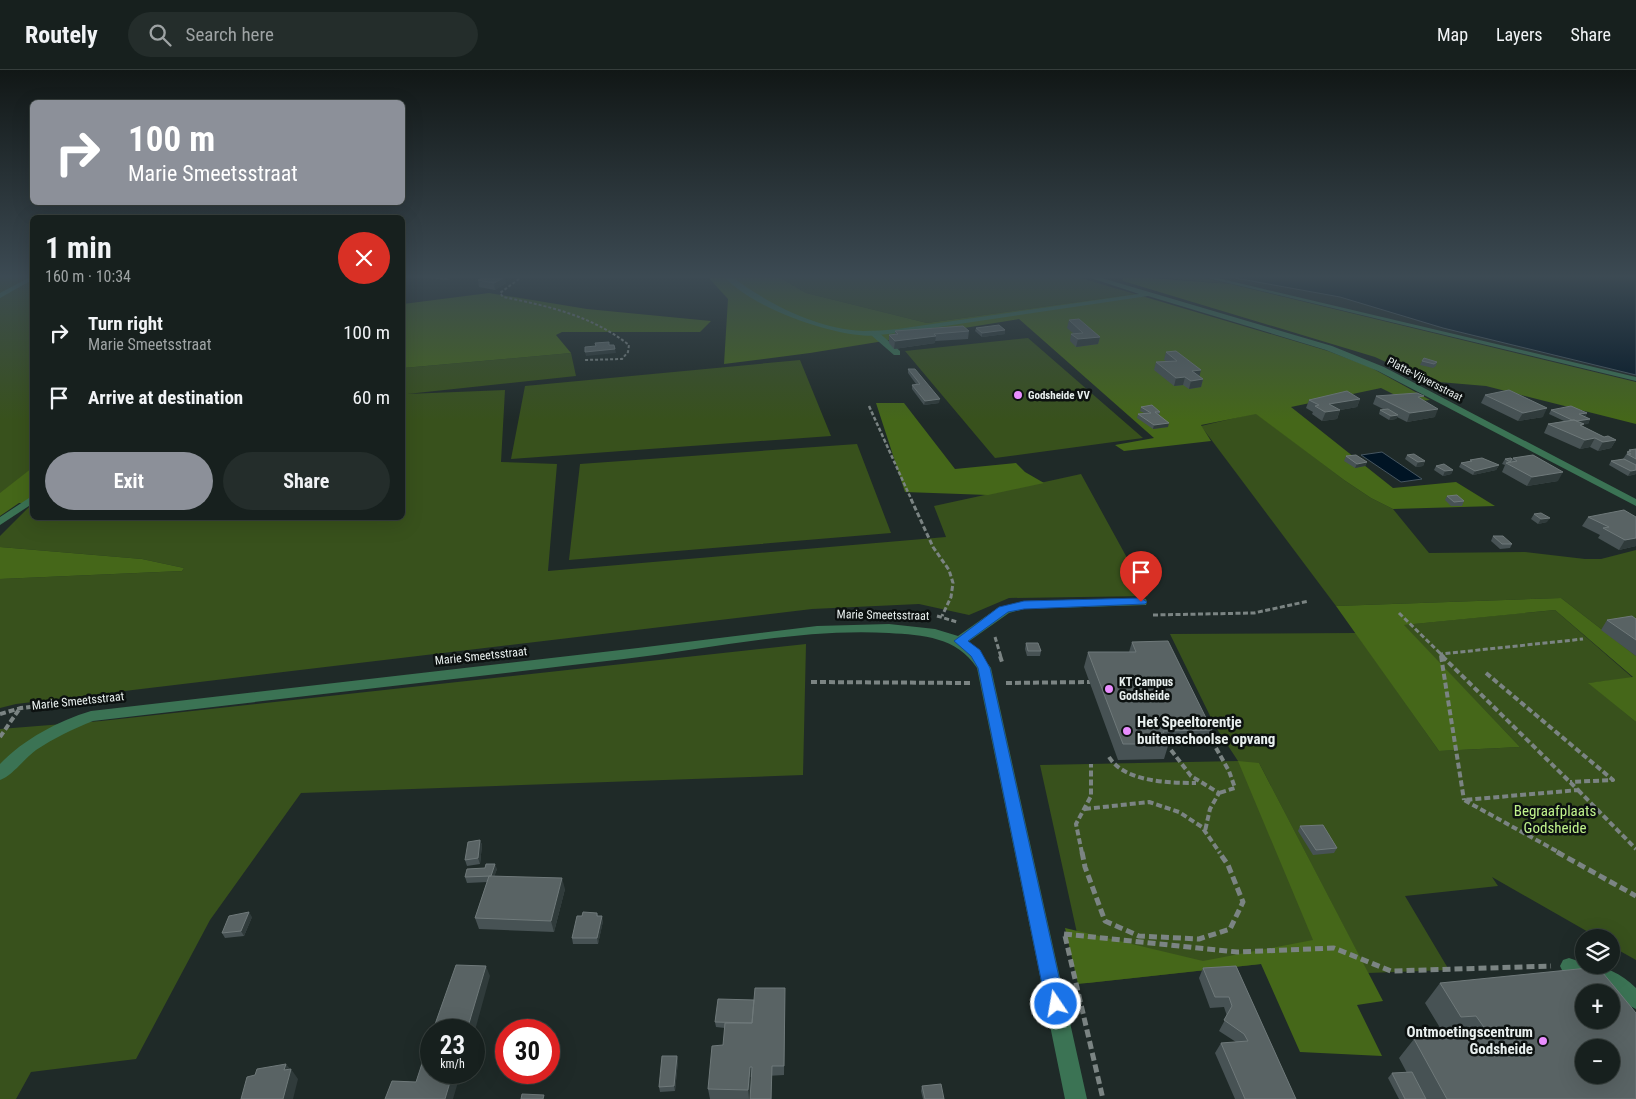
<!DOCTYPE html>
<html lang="en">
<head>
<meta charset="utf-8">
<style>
  :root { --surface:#17201e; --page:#242d2b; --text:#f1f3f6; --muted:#9ea3a4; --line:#363e3c; --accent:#8c9099 }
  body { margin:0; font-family:"Roboto Condensed",sans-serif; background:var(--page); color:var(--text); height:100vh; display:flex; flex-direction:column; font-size:19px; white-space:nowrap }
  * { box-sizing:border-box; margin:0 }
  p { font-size:16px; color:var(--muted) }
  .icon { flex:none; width:28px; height:28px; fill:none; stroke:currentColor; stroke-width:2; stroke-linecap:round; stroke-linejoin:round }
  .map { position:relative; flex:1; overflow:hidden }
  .side { position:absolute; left:30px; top:145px; width:375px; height:305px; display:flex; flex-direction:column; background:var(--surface); border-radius:8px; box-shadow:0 5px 20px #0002,0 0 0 1px var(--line) }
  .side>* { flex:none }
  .hud { position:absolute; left:30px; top:30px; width:375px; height:105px; border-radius:8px; box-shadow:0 5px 20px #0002,0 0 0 1px var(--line); background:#8c9099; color:#fff; overflow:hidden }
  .buttons { position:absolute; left:1575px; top:859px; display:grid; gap:10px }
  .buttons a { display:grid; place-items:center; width:45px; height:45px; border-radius:50%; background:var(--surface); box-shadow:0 5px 20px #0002,0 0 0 1px var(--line); font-size:25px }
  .speed { position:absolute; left:420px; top:949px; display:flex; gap:10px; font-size:25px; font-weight:700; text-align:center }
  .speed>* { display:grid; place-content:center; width:65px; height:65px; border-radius:50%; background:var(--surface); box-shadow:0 5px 20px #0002,0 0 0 1px var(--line); line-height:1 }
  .speed small { font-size:12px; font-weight:400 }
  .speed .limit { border:8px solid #d22; background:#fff; color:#111 }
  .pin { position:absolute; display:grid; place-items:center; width:42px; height:42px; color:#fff; margin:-51px -21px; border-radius:50% 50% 50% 0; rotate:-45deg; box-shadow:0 0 5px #0007 }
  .pin .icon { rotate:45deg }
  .me { position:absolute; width:55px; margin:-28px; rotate:348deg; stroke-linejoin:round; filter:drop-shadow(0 0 4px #0008) }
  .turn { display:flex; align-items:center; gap:18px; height:105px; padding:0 15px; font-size:22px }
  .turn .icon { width:65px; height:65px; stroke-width:2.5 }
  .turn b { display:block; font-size:35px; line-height:42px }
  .round { display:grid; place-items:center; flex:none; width:52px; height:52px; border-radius:26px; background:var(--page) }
  .head { display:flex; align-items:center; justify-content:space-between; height:85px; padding:0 15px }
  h1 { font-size:30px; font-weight:700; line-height:38px }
  .action { display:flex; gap:10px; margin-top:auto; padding:10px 15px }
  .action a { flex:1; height:58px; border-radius:30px; background:var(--accent); color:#fff; font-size:20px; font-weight:700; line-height:58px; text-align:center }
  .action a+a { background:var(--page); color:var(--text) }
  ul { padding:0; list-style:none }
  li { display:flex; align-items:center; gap:15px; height:65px; padding:0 15px }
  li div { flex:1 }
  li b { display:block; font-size:19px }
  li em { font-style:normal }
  header { display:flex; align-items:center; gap:30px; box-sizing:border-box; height:70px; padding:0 25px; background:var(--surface); border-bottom:1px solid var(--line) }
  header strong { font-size:24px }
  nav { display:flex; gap:28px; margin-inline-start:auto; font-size:18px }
  .search { width:350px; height:45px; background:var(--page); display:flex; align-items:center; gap:12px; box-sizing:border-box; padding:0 18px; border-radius:28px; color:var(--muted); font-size:19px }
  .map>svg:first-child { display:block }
  .green { fill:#38511c }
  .forest { fill:#456719 }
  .water { fill:#001424; stroke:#465661 }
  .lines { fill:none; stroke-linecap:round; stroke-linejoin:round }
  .path-far4 { stroke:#7b8483; stroke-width:2; stroke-dasharray:3 2; stroke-linecap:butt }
  .path-far3 { stroke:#7b8483; stroke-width:2.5; stroke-dasharray:4 2; stroke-linecap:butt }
  .path-far2 { stroke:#7b8483; stroke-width:3; stroke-dasharray:5 2.5; stroke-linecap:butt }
  .path-far1 { stroke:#7b8483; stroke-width:4; stroke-dasharray:6 3; stroke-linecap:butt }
  .path { stroke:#7b8483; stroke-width:5; stroke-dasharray:8 4; stroke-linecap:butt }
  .service { fill:#3b7354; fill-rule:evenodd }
  .minor { fill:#3b7354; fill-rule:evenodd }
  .wall { fill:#475254 }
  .shaded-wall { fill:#303b3b }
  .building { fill:#596364; stroke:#6f797a; fill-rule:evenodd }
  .route { fill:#1a73e8; stroke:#114b97 }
  .poi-dot { fill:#e98dfe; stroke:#0c1110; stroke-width:2 }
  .labels { text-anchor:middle; stroke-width:5; stroke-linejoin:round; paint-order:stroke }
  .far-street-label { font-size:11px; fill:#e9f0ef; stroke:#0c1110 }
  .far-poi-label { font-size:11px; font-weight:bold; fill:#e9f0ef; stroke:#0c1110; text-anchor:start }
  .street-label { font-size:12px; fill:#e9f0ef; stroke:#0c1110 }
  .poi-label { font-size:12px; font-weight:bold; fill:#e9f0ef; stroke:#0c1110; text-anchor:start }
  .near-poi-label { font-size:15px; font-weight:bold; fill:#e9f0ef; stroke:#0c1110; text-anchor:start }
  .near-park-label { font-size:15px; fill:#c0f38c; stroke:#0c1110 }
</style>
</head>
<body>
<header>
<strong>Routely</strong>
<div class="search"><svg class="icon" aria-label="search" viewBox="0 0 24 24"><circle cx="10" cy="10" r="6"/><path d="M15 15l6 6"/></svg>Search here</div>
<nav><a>Map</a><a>Layers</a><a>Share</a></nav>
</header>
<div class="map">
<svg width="1636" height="1029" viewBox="0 0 1636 1029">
  <rect width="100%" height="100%" fill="#1f2a28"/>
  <path class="green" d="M0,206H32V413L0,440Z
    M777,206H1074L1135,224L927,253L806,223Z
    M1144,206H1195L1231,214Z
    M1028,268L1143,368L995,388L905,281Z
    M571,283L576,306L407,324L505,320L501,392L557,394L548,501L946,467L934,436L1081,404L1148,526L1009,528L969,545L919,534L812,539L16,634L0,638V509L182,501L184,498L142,489L0,477V466L32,434V448H402L403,298Z
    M800,290L831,366L511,389L525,316Z
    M1256,343L1344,410L1371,428L1393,439L1429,483L1525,482L1585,489H1601L1636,480V586L1561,528L1336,536L1201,356Z
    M857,374L891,463L569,490L580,394Z
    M1555,540L1633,608L1589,613L1636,652V890L1611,876V868L1597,867L1492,807L1498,816L1405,826L1449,900L1368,903L1259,693L1314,870L1261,894L1088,913L1040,695L1238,691L1215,656L1170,564L1356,563L1439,681L1520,677L1403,555Z
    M806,574L803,705L301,723L210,850L136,989L31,1002L16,1029H0V659L101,651Z"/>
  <path class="forest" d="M707,206H777L806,223L927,253L1135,224L1328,281L1370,297L1430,330L1409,332L1381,318L1291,337L1393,418L1456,412L1495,436L1393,439L1371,428L1344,410L1256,344L1201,355L1211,371L1124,381L1115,375L1154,368L1019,249L810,283L724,294L728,229Z
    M1123,206L1231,214L1636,312V354L1486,316L1427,311L1375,287L1123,211Z
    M489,223L587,239L711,251L700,262H562L556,265L571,283L403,298V234Z
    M876,333H904L955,399L1016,393L1025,402L1044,413L988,425L905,422Z
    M32,398V433H19L0,446V423Z
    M0,477L142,489L184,498L182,501L0,509Z
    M1561,528L1636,586V652L1588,613L1633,607L1555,540L1404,555L1520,677L1439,681L1336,536Z
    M1238,691L1259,693L1383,931L1357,935L1382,986L1300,982L1261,894L1078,914L1065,858L1203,891L1313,870Z"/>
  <path class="water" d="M1224,206H1636V305L1443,258L1340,227Z
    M1382,382L1422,409L1401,412L1361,385Z"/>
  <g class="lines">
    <path class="path-far4" d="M523,206L500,223L503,227C549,236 592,246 629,275L628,282L622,289L585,290"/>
    <path class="path-far3" d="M869,336L912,431"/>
    <path class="path-far2" d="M911,429L933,477L949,500L953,513L951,527L942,546
      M1399,543L1444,587
      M1153,545L1254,543L1309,531
      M937,546L957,552
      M995,567L1001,587
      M1441,587V584L1583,569"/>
    <path class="path-far1" d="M1000,586L1002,592
      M1441,586L1464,730
      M1442,586L1578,720L1464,730L1560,783
      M1486,603L1613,710L1570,712
      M811,612L970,613
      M1006,613L1090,612
      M0,644L21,638L80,631
      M0,667L20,638
      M1216,678L1229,701L1235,718L1219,723
      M1171,680L1191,706L1219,723L1210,739L1205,761
      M1109,687C1125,712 1168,713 1196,713
      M1578,720L1636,779
      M1085,739L1149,732L1179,742L1202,757L1220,783
      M1082,783L1076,754L1091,726V694"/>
    <path class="path" d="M1082,782L1085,797L1105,851L1139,866L1199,869L1230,859L1243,832L1228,795L1219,782
      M1557,782L1636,826
      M1064,864L1237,882L1334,878L1391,901L1551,896
      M1065,866L1103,1029"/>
    <path class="service" d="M32,206V210L0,228V223Z
      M1199,206H1209L1636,307V311Z
      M871,261H877L900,281V285H894L871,265Z
      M1569,888L1584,893V895C1604,895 1622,904 1636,918V939L1630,936L1610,917L1563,902L1560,896L1563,890Z"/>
    <path class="minor" d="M724,206H731C768,234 815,258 863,261C875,261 886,260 898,259L1139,224L1085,206H1095L1332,276L1384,297L1636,429V436L1378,301L1326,280L1148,226L898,263C885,264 872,267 859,265C821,261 749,236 724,206Z
      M32,426V434L0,455V447Z
      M1141,528L1146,529L1147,532L1146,535L1024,539L1009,543L968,572L978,580L991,598L1087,1029H1065L977,598C957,567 923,565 889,563C800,558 711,579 624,589C447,610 270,630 93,651C73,659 54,668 36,680C25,688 12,706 0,710V694C24,669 58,651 91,641L638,578L817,556L889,554L935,559L958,566L999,537L1024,531Z"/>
  </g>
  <path class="wall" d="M417,206H457L448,210L417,207Z
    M478,210L506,213L495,220L479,217Z
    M1069,250L1100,267L1098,274L1076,277L1070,271L1071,264H1074L1067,258Z
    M976,258L1005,260V264L982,267L975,261Z
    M895,261H969L968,269L935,271V273L894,279L889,273V265H895Z
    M1166,282L1203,309L1201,317L1189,319L1183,315L1174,316L1154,300L1156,292L1166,291L1164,290Z
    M1422,291L1437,292L1436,296L1433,298L1420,295Z
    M908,299L939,333L924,335L912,319V315L916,314L908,303Z
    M1485,325L1543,347L1518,351L1481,333Z
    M1376,326L1422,330L1435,347L1407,352L1397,347L1396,349L1389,350L1379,344L1380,340L1383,339L1373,334Z
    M1360,329L1357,337L1340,340L1337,349L1322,351L1312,344L1313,342L1306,338L1309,330Z
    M1141,337L1160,342L1159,345L1168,357L1153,359L1137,348L1138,344L1144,343L1140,341Z
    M1551,340L1587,343L1585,347L1590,349L1588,354H1583L1582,356L1604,367L1616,370L1611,378L1598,381L1590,377L1580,379L1544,363L1548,354L1564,351L1549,344Z
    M1636,379V404L1628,406L1609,395L1611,391L1623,389L1629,380Z
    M1407,385L1425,391L1423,396L1416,397L1405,389Z
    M1346,386L1367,392L1365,396L1355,398L1344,391Z
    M1513,388L1558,411L1527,416L1502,402L1505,395L1502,394L1505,389H1512Z
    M1470,390L1499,395L1496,400L1473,405L1459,397L1461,393L1470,391Z
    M1436,396L1453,400L1451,404L1443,406L1434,400Z
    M1447,426L1464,431L1462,436H1451L1445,430Z
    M1534,444L1547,452L1538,454L1531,449Z
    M1588,447H1636V476L1619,480L1598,468L1600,465L1582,456Z
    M1493,466L1512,474L1510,478L1500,479L1491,471Z
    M1636,549V586L1601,560L1607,550Z
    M1132,572L1212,660L1207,675L1168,676L1164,689L1118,690L1084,597L1088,582H1129Z
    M1026,573L1041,581L1040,586H1027L1025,579Z
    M1300,756L1337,778L1334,783L1313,785L1298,761Z
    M480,770L482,775L480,794L467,796L465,790Z
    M485,798L497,799L494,806L565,819L554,862L479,859L475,848L487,812L467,813L465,807Z
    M597,843L598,846L603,851L598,874H573L572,868L582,846Z
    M252,847L244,866L225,868L222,863Z
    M1236,896L1296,1029H1235L1215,983L1221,973L1236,972L1219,961L1227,946L1224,937L1210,938L1199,908L1203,898Z
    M1440,913L1636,1029H1399L1388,1008L1392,1003H1407L1399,988L1414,969L1445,966L1425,933Z
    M785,928L784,1005L750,1007L749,1029H710L708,1019L723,975L725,958L716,957L715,952L754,930Z
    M677,986L678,991L675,1021L660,1022L659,1017Z
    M922,1016L944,1029H923L921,1021Z"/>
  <path class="shaded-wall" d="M447,206H457L448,210Z
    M505,207L506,213L495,220L494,213Z
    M1005,260V264L982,267V263Z
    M936,266L935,273L894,279L895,271Z
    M1100,267L1098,274L1076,277L1078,269Z
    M615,279L616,283L586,286L585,282Z
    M1201,300L1199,308L1192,301Z
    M1185,307L1183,315L1174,316L1176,308Z
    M1203,309L1201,317L1189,319L1191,311Z
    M940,329L939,333L924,335L925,331Z
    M1360,329L1357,337L1329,342L1340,340L1337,349L1322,351L1329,334Z
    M1547,338L1543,347L1518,351L1523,343Z
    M1438,339L1435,347L1407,352L1410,343Z
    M1587,343L1585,347L1579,344Z
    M1398,345L1396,349L1389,350L1391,346Z
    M1590,349L1588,354L1572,356L1575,351Z
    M1169,353L1168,357L1153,359L1154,355Z
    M1595,368L1590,377L1580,379L1585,370Z
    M1616,370L1611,378L1598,381L1603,372Z
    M1425,391L1423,396L1416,397L1418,392Z
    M1367,392L1365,396L1355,398L1357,394Z
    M1499,395L1496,400L1473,405L1475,401Z
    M1453,400L1451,404L1443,406L1445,401Z
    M1636,400V404L1628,406L1631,401Z
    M1563,402L1558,411L1527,416L1532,407Z
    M1550,448L1547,452L1538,454L1541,449Z
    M1636,468V476L1619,480L1625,470Z
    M480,770L482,775L480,794L478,788Z
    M495,794L497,799L493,811L491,806Z
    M562,808L565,819L554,862L551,851Z
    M249,842L252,847L244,866L241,861Z
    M602,846L603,851L598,874L597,868Z
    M486,896L490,906L474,964V960H467Z
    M677,986L678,991L675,1021L674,1016Z
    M286,994L291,1000V999L298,1009L293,1029H283L284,1000Z
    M772,996V1029H771Z
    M750,997H752L753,1007H750L749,1029L748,1020Z
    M453,1002H461L453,1029H445Z"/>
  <path class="building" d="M487,206H498L505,207L494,213L478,210Z
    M1079,249L1100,267L1078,269L1071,264L1083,263L1069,250Z
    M999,255L1005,260L982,263L976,258Z
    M963,256L969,261L934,264L936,266L895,271L889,265L898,264L895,261Z
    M609,272V275H614L615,279L585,282V277L596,276L595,273Z
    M1176,281L1201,300L1192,301L1203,309L1191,311L1185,307L1176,308L1156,292L1177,291L1166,282Z
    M1424,288L1437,292L1434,294L1422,291Z
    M908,299H915L940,329L925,331L912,315L920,314Z
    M1509,320L1547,338L1523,343L1485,325Z
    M1347,321L1360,329L1329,334L1340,340L1325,342L1315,336L1319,335L1309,330Z
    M1417,323L1424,326L1418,327L1438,339L1410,343L1376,326Z
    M1152,335L1160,342H1155L1169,353L1154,355L1138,344L1151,343L1141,337Z
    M1571,336L1587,343L1579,344L1590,349L1577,351L1574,350H1572L1551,340Z
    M1388,339L1398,345L1391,346L1380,340Z
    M1574,350L1584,354L1580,355L1604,367L1608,366L1616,370L1603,372L1595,368L1585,370L1548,354Z
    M1636,379V389L1627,384H1631L1627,382L1631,381L1629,380Z
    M1414,384L1425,391L1418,392L1407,385Z
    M1356,385L1367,392L1357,394L1346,386Z
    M1533,385L1563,402L1532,407L1506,393L1517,391L1513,388Z
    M1482,388L1499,395L1475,401L1461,393L1472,391L1470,390Z
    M1511,388L1512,389L1510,392L1505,389Z
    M1624,389L1636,395V400L1631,401L1611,391Z
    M1444,394L1453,400L1445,401L1436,396Z
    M1457,425L1464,431L1454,432L1447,426Z
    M1624,440L1636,447V468L1625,470L1603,458L1609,457L1588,447Z
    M1541,443L1550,448L1541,449L1534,444Z
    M1493,466H1503L1512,474H1502Z
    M1632,546L1636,549V570L1607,550Z
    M1168,571L1212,660L1163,661L1169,674H1123L1088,582H1136L1132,572Z
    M1026,573H1038L1041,581H1028Z
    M1323,755L1337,778L1316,780L1300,756Z
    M480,770L478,788L465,790L468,772Z
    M486,794H495L491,806L465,807L467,799L485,798Z
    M489,806L562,808L551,851L475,848Z
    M249,842L241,861L222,863L229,846Z
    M583,842L597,843V846H602L597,868H572L577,846H582Z
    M456,895L486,896L467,960H433Z
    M1236,896L1296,1029H1245L1221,973L1248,971L1244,964L1224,950L1232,936L1229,927H1215L1203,898Z
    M1598,897L1636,943V1029H1447L1414,969L1488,963L1476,946L1461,947L1440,913ZM1584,922H1611V950H1584ZM1584,978H1611V1005H1584Z
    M755,918H785L784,996H772L771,1029H750L752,997H750L748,1020L708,1019L712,976L723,975L725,953H752Z
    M718,929L754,930L752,953L715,952Z
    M431,966V1002H453L445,1029H385L392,1011L416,1012Z
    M662,986H677L674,1016L659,1017Z
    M286,994L284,1000L291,999L283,1029H241L247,1007L255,1005L257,999Z
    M1412,1002L1426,1029H1405L1392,1003Z
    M941,1014L944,1029H925L922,1016Z
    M522,1024L544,1025L543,1029H521Z"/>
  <linearGradient id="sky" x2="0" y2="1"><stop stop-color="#111716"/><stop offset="0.59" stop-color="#3c4a53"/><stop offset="1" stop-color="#3c4a53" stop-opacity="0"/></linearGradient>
  <rect width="1636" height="350" fill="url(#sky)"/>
  <path class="route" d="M1141,528L1147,532L1145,534L1024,539L1008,542L968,571L980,580L990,598L1065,934L1062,941L1056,943L1049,941L1046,934L978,598L971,586L954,571L999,537L1024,531Z"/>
  <g class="poi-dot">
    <circle cx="1018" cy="325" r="5"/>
    <circle cx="1109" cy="619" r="5"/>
    <circle cx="1127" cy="661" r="5"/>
    <circle cx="1543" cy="971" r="5"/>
  </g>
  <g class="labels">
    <g class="far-street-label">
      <text transform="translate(1425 309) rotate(27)" y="4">Platte-Vijversstraat</text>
    </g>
    <g class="far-poi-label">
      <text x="1028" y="329">Godsheide VV</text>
    </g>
    <g class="street-label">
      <text transform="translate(883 545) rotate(1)" y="4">Marie Smeetsstraat</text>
      <text transform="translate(481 586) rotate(-6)" y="4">Marie Smeetsstraat</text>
      <text transform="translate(78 631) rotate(-6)" y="4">Marie Smeetsstraat</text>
    </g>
    <g class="poi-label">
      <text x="1119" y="616">KT Campus<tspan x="1119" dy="14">Godsheide</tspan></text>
    </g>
    <g class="near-poi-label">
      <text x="1137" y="657">Het Speeltorentje<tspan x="1137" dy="17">buitenschoolse opvang</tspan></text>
      <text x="1533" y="967" text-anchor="end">Ontmoetingscentrum<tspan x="1533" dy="17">Godsheide</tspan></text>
    </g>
    <g class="near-park-label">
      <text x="1555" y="746">Begraafplaats<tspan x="1555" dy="17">Godsheide</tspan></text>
    </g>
  </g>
</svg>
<div class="buttons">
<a><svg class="icon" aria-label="layers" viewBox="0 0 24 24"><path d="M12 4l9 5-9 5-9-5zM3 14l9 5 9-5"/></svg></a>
<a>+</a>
<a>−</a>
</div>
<div class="speed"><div>23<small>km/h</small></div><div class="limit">30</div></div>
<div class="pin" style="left:1141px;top:532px;background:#d93025"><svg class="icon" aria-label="arrive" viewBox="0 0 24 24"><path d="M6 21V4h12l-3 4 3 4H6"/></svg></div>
<svg class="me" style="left:1056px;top:934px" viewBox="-20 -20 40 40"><circle r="17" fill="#1a73e8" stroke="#fff" stroke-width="3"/><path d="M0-11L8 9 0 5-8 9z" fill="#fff"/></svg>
<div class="hud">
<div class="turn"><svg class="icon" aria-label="right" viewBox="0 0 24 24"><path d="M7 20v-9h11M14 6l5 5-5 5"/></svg><div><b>100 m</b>Marie Smeetsstraat</div></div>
</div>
<section class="side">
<div class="head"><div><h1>1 min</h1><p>160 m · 10:34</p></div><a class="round" style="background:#d93025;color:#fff"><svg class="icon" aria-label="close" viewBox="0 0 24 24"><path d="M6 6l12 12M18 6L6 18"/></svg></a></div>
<ul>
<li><svg class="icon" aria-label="right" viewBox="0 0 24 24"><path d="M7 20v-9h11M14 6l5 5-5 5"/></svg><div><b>Turn right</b><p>Marie Smeetsstraat</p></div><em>100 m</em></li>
<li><svg class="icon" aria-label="arrive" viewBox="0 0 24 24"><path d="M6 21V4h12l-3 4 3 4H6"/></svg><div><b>Arrive at destination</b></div><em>60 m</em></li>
</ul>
<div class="action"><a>Exit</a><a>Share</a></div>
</section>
</div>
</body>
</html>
